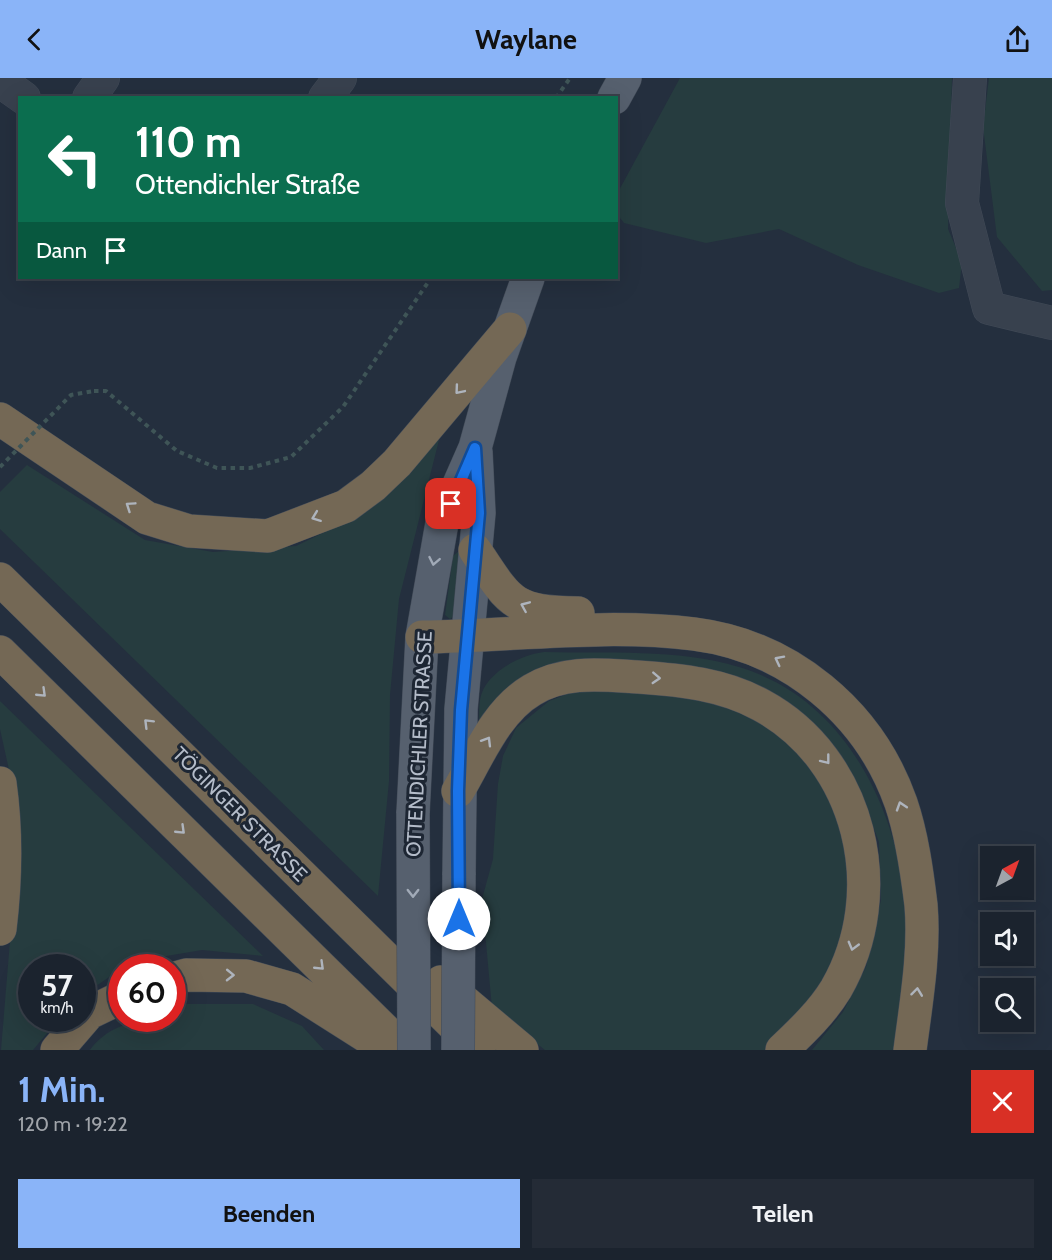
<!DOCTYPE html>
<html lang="de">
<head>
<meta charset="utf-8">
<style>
  :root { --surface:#1b232e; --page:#242b36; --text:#f1f3f6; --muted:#a0a4aa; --line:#39404a; --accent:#8ab4f8 }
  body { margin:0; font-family:Cabin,sans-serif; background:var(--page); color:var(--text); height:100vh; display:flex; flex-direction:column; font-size:22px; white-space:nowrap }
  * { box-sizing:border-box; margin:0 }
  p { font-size:20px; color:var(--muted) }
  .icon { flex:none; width:33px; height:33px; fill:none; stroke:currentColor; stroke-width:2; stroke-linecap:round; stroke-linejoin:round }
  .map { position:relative; height:972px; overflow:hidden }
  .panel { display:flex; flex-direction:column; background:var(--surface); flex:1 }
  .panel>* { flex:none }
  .top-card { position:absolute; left:18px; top:18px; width:600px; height:183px; border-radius:0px; box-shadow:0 6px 24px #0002,0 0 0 2px var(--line); background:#0b6e4f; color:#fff; overflow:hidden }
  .needle { width:39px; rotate:41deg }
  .fabs { position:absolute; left:980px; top:768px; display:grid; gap:12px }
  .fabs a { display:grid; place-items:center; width:54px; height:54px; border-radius:0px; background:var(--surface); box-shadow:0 6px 24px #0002,0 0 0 2px var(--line); font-size:30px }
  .speed { position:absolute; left:18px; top:876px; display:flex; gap:12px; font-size:30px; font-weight:700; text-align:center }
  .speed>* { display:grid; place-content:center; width:78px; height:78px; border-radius:50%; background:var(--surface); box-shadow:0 6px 24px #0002,0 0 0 2px var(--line); line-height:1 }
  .speed small { font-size:15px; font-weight:400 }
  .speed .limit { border:9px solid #d22; background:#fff; color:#111 }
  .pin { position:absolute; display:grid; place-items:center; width:51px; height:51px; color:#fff; margin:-26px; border-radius:12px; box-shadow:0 3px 9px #0006 }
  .me { position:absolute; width:66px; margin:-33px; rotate:0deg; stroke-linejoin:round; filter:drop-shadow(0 0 4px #0008) }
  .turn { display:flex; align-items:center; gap:21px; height:126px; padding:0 18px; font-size:27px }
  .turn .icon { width:78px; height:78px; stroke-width:2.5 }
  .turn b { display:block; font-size:42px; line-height:51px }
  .then { display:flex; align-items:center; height:57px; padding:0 18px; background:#0003; gap:12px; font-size:22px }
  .round { display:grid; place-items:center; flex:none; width:63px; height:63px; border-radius:0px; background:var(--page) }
  .head { display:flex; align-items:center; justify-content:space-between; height:102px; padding:0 18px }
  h1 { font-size:36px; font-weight:700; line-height:45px; color:var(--accent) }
  .button { display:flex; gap:12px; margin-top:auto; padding:12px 18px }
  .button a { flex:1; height:69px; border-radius:0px; background:var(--accent); color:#111; font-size:24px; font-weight:700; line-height:69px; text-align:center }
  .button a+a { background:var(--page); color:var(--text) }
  header { display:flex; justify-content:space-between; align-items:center; height:78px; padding:0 18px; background:var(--accent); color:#111; font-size:27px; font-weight:700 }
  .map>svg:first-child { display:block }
  .green { fill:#263c3f }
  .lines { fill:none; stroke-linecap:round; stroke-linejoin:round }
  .minor-casing { stroke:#414a57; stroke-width:34 }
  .major-casing { stroke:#414a57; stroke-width:34 }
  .highway-casing { stroke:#434c59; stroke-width:34 }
  .path { stroke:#3f5557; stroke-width:4; stroke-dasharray:4.5 4.5; stroke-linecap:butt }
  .minor { stroke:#38414e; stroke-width:33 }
  .major { stroke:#56606e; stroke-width:33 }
  .highway { stroke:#746855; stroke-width:33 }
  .major-bridge-casing { stroke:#414a57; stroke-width:34; stroke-linecap:butt }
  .path-bridge { stroke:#3f5557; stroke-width:4; stroke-dasharray:4.5 4.5; stroke-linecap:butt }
  .major-bridge { stroke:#56606e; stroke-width:33 }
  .oneway { stroke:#aeb4bd }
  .oneway2 { stroke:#a1aab7 }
  .route-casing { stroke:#114b97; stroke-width:15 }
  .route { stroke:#1a73e8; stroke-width:10 }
  .labels { text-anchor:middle; stroke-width:6; stroke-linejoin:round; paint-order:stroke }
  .street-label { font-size:20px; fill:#b4bcc9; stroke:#1d2633 }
</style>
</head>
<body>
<header><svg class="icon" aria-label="back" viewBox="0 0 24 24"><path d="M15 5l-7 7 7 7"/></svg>Waylane<svg class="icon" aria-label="share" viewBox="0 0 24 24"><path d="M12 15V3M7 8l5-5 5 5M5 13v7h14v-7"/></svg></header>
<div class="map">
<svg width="1052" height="972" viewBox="0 0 1052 972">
  <rect width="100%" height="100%" fill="#242f3e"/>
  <path class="green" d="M680,0H952L948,151L962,184L959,210L939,215L858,187L779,151L706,165L624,145L617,136V116Z
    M989,0H1052V212L1042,213L997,159L983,49Z
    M441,354L399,521L390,617L389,703L378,818L0,451V414L27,387L145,462L213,474L296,468L362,436L411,395Z
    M459,473L464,477L455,537L450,541L445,537L453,478Z
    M544,574C607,576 677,570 739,589C848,622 899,734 908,841C909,854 906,868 905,881C902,912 899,942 896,972H812L843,934L866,889L881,822L879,764L859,711L836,671L807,639L775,618L578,585L480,665C480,651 478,636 480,622C484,595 520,577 544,574Z
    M578,612L678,618L750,634L826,697L857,786L828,912L768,972H545L492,930L482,821L493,781L498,706L503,678L516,650L549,623Z
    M0,623L263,878L202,872L131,884L83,917L82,890H32V940L59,941L33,972H1L20,742L0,651Z
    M178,926H253L302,948L324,972H90C108,946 142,940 172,940L173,928Z"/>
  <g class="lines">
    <g class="minor-casing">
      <path id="minor" d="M970,0L962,125L989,230L1052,245
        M0,3L24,20
        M89,20L103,0
        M325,20L340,0"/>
    </g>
    <g class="major-casing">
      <path id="major" d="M614,20L625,0
        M413,735L422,559L442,445L475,370L500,279L528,200
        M459,797L461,631L479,435L476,374"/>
    </g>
    <g class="highway-casing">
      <path id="highway" d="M0,341L147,440L189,453L268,458L346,428L373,408L397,385L510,251
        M475,472C510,525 512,534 578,535
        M0,501L479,972
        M422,559C512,558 604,545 694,556C789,568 869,634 901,725C912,757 917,794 921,827C925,874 916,925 910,972
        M0,574L405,972
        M0,705C7,755 6,801 0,851
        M458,713C478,679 496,633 532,612C565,592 602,597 638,599C681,602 723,606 761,627C861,681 892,814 836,911C822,934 802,953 782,972
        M172,901L186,897L246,898L292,911L385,970
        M441,904L522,972
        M57,972L89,935L122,919"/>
    </g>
    <path class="path" d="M556,20L570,0
      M94,313H106L177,373L217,390H250L291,379L343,329L431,200"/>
    <use href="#minor" class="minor"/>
    <use href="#major" class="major"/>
    <use href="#highway" class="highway"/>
    <g class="major-bridge-casing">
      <path id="major-bridge" d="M413,735L414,972
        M458,972L459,797"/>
    </g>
    <path class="path-bridge" d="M0,389L71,317L94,313"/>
    <use href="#major-bridge" class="major-bridge"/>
  </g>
  <defs><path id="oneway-chevron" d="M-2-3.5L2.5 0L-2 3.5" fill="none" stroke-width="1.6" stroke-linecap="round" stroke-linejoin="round" transform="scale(1.5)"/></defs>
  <g class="oneway">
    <use href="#oneway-chevron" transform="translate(459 312) rotate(130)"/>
    <use href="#oneway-chevron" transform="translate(130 428) rotate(-146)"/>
    <use href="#oneway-chevron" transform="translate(316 439) rotate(159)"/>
    <use href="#oneway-chevron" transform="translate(525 528) rotate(-157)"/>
    <use href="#oneway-chevron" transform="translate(779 582) rotate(-153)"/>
    <use href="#oneway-chevron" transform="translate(656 600) rotate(3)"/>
    <use href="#oneway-chevron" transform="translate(42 615) rotate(44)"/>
    <use href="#oneway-chevron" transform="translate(148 645) rotate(-135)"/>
    <use href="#oneway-chevron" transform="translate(487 663) rotate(-59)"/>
    <use href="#oneway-chevron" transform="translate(826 682) rotate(52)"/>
    <use href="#oneway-chevron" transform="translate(901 728) rotate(-108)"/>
    <use href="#oneway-chevron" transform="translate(181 752) rotate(44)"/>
    <use href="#oneway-chevron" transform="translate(853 868) rotate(105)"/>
    <use href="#oneway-chevron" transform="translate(320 888) rotate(44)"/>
    <use href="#oneway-chevron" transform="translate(230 897) rotate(1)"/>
    <use href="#oneway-chevron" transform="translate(917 914) rotate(-83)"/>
  </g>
  <g class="oneway2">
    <use href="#oneway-chevron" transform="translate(434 483) rotate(101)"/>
    <use href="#oneway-chevron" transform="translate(413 815) rotate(90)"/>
  </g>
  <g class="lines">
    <g class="route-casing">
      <path id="route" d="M451,426L475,370L479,435L461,632L458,713L459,841"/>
    </g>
    <use href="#route" class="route"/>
  </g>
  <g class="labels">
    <g class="street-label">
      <text transform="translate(419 666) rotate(-87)" y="7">OTTENDICHLER STRASSE</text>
      <text transform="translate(240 736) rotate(45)" y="7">TÖGINGER STRASSE</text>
    </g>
  </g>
</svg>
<div class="fabs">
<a><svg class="needle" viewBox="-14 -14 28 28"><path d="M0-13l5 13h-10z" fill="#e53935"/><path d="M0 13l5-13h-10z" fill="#a0a4aa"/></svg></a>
<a><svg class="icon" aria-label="sound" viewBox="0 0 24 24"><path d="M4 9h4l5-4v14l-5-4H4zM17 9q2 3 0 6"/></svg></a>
<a><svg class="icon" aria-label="search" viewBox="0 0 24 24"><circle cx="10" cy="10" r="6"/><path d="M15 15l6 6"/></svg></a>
</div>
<div class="speed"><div>57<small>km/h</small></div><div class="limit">60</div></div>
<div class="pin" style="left:451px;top:426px;background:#d93025"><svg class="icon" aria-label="arrive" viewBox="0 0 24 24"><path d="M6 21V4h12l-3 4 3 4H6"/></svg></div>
<svg class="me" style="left:459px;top:841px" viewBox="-20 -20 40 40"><circle r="19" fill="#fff"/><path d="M0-13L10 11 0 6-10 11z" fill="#1a73e8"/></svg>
<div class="top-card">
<div class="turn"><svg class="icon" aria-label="left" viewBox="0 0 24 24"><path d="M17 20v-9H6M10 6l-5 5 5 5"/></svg><div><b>110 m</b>Ottendichler Straße</div></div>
<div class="then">Dann<svg class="icon" aria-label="arrive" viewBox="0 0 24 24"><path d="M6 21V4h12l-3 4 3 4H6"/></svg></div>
</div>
</div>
<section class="panel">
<div class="head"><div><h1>1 Min.</h1><p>120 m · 19:22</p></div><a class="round" style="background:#d93025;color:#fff"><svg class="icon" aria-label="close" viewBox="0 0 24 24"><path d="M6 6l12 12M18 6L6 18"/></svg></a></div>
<div class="button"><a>Beenden</a><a>Teilen</a></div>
</section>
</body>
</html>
